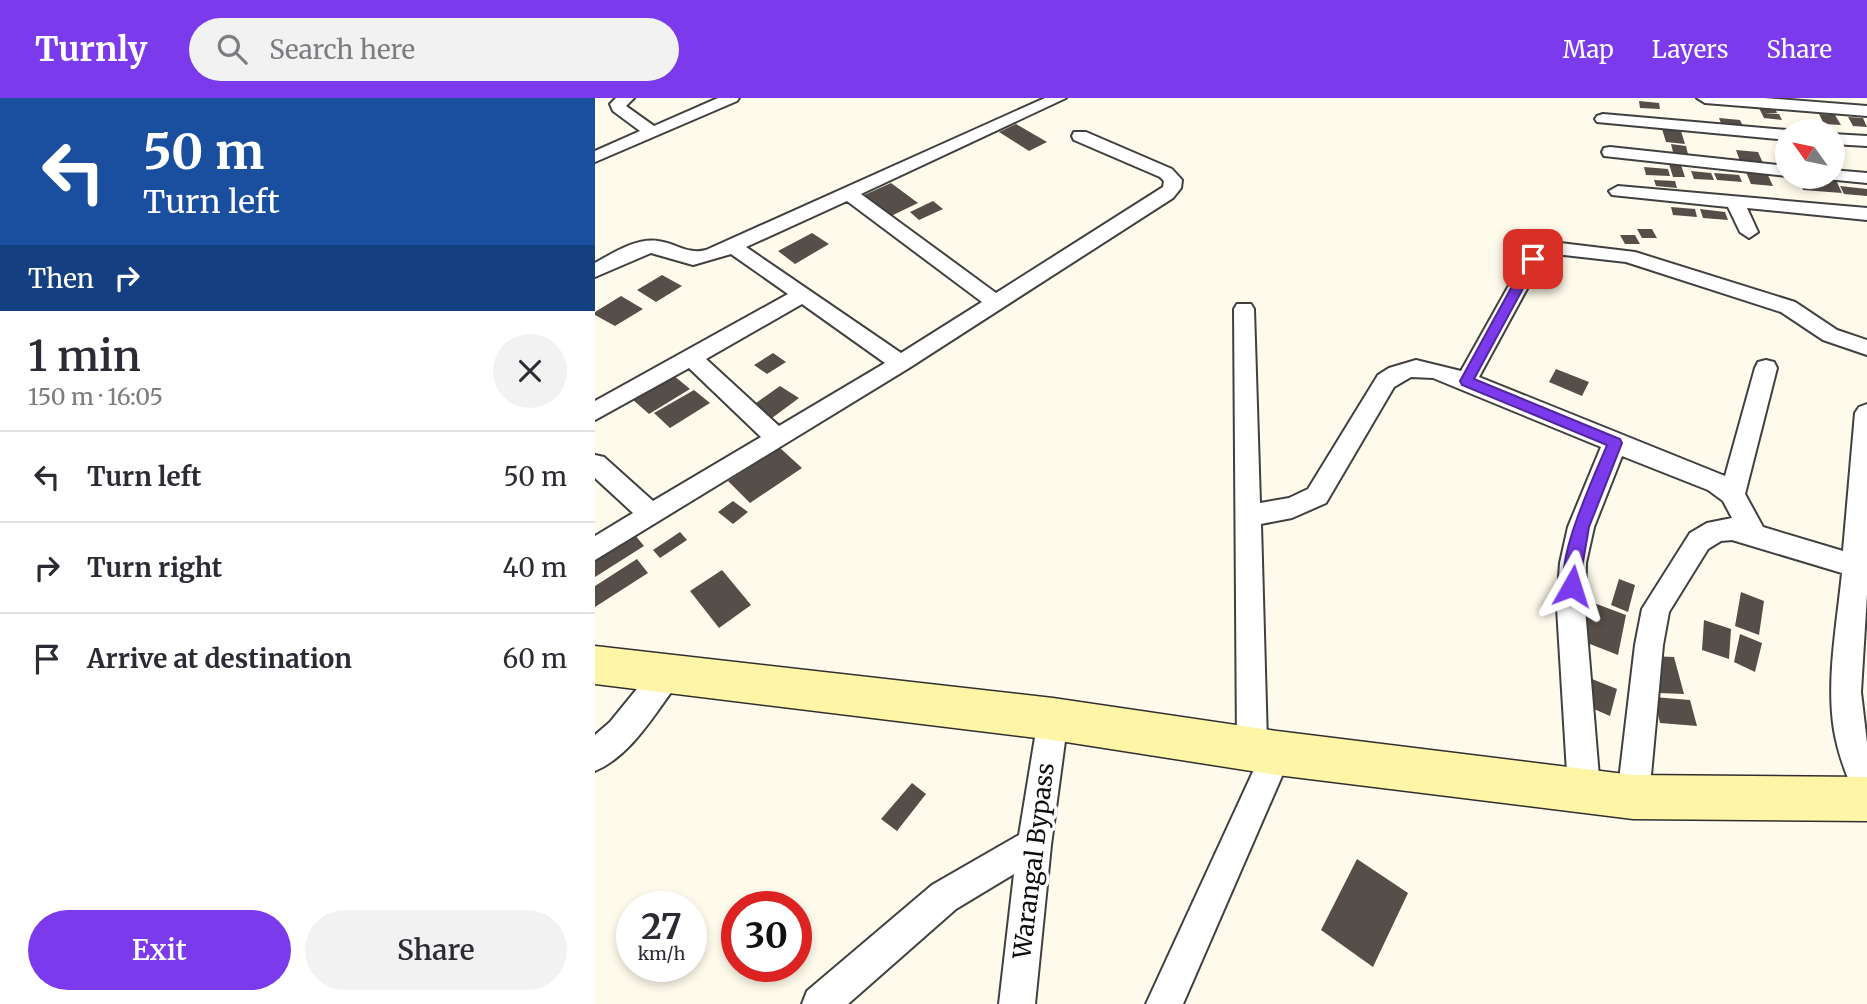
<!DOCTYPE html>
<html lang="en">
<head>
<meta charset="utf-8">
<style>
  :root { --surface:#fff; --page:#f2f2f3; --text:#2b2b33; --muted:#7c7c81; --line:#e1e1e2; --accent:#7c3aed }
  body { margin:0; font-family:Merriweather,serif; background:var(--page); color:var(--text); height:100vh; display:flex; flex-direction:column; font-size:26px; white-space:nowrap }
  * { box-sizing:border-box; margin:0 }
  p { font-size:23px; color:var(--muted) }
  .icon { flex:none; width:38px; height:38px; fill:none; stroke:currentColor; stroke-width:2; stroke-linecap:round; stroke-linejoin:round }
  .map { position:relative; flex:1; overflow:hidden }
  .details { display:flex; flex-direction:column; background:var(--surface); width:595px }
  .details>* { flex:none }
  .guide { background:#1a4fa0; color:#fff; overflow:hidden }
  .needle { width:46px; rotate:303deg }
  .controls { position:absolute; left:1180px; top:21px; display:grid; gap:14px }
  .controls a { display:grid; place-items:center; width:70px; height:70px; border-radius:50%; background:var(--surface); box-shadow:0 4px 10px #0003; font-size:35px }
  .speed { position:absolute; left:21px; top:793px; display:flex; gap:14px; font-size:35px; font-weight:700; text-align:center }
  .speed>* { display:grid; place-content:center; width:91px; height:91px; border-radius:50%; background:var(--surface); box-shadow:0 4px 10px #0003; line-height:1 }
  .speed small { font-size:18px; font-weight:400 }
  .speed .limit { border:10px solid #d22; background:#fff; color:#111 }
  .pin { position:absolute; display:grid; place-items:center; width:60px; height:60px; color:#fff; margin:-30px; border-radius:14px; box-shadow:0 4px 10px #0006 }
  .me { position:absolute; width:77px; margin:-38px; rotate:6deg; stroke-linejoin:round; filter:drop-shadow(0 0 5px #0008) }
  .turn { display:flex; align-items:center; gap:24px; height:147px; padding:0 28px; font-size:32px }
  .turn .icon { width:91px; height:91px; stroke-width:2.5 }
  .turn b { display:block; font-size:49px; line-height:60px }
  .then { display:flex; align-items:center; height:66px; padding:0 28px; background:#0003; gap:14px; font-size:26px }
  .round { display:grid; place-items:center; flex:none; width:74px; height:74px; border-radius:37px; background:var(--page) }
  .head { display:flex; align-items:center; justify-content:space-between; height:119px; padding:0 28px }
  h1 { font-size:42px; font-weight:600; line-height:52px }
  .action { display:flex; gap:14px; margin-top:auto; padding:14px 28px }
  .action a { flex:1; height:80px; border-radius:42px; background:var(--accent); color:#fff; font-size:28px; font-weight:600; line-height:80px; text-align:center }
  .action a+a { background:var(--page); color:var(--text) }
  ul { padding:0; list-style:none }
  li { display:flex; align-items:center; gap:21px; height:91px; padding:0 28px; border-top:2px solid var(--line) }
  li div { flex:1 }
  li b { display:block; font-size:26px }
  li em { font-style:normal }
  header { display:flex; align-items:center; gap:42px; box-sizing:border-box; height:98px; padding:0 35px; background:var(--accent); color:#fff }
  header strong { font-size:33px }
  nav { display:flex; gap:38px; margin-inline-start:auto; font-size:24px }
  .search { width:490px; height:63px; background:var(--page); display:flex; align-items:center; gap:18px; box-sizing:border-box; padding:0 24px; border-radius:38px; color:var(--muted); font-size:26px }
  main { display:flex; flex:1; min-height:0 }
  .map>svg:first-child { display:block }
  .building { fill:#564e48 }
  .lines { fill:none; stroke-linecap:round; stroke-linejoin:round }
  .minor-casing { stroke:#404040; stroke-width:4 }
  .secondary-casing { stroke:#2f2f2f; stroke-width:3 }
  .minor { fill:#fff; fill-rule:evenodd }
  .secondary { fill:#fff5a7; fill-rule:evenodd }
  .route { fill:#7c3aed; stroke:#51269a; stroke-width:2 }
  .labels { text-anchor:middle; stroke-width:7; stroke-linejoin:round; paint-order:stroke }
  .near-street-label { font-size:24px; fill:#0d0d0d; stroke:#fff }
</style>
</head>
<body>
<header>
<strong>Turnly</strong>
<div class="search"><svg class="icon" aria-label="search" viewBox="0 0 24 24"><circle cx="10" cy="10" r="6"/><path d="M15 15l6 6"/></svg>Search here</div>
<nav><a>Map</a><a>Layers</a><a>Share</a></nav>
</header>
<main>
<section class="details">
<div class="guide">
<div class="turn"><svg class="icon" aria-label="left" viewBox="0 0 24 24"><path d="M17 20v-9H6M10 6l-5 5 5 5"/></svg><div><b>50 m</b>Turn left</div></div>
<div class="then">Then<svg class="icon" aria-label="right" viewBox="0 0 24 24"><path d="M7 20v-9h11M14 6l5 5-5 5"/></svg></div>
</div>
<div class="head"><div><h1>1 min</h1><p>150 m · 16:05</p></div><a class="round"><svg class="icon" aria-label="close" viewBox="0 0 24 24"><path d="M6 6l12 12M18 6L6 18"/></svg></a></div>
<ul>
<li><svg class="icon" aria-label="left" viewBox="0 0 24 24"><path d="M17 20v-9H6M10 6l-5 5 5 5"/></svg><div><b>Turn left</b></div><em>50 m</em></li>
<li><svg class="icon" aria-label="right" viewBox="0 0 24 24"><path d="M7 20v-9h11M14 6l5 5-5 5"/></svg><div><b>Turn right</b></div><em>40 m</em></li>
<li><svg class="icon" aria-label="arrive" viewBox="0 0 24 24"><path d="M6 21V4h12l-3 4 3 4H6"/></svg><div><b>Arrive at destination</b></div><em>60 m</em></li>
</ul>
<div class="action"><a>Exit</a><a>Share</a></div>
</section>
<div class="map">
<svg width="1272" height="906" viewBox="0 0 1272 906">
  <rect width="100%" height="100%" fill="#fffbec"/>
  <path class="building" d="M1044,3L1064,5L1065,11L1045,10Z
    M1163,8L1180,10L1182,15H1169L1184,16L1187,22L1169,20Z
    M1224,16L1240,17L1246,27L1229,26Z
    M1253,19L1268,20L1272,29L1258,28Z
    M1124,20L1145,22L1149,30L1127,28Z
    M421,26L452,44L434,53L404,34Z
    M1067,31L1086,33L1090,46L1071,44Z
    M1076,46L1091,48L1094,60L1079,58Z
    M1141,52L1163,54L1168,65L1145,63Z
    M1074,66L1086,67L1090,79H1078Z
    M1049,69L1073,71L1075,78L1051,77Z
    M1096,73L1116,75L1119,82L1099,81Z
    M1151,74L1172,75L1178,88L1156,86Z
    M1119,75L1144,77L1147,84L1122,82Z
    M1203,79L1241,82L1247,95L1208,92Z
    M1059,82L1080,83L1082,90L1061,88Z
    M296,85L323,105L294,119L267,98Z
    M1245,88L1272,91V98L1249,96Z
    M338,103L348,111L324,122L315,114Z
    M1076,109L1100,111L1102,119L1078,117Z
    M1105,111L1130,114L1133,122L1108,120Z
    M1042,131H1057L1062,140H1047Z
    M217,135L234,146L200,166L183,153Z
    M1025,137H1040L1045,146H1030Z
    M67,177L87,188L61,204L42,192Z
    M26,198L48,211L20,228L0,217V214Z
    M178,255L191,264L172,276L159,267Z
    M961,271L994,284L987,298L954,284Z
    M78,277L95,291L54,316L37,301Z
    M185,288L204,300L173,323L154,310Z
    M99,292L115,305L75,330L59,315Z
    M185,350L207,370L155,405L133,383Z
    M138,403L153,414L138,426L123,414Z
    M85,434L92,442L65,460L58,452Z
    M40,437L49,448L0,479V461Z
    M42,461L53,475L0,509V488Z
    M127,472L156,507L124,530L95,493Z
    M1024,481L1040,487L1033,514L1016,507Z
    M1146,494L1169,503L1164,537L1140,528Z
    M991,502L1031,517L1023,557L982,541Z
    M1109,522L1136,531L1134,561L1107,552Z
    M1145,536L1167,545L1160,574L1139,564Z
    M1055,558L1079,559L1089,596L1064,595Z
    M977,573L1022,591L1015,618L971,599Z
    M1059,599L1095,602L1102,628L1065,625Z
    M317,685L331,696L302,733L286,721Z
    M762,761L813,795L778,869L726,832Z"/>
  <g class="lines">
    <g class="minor-casing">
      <path id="minor" d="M21,0H39L31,8L59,28L123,0H144L142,3L0,64V53L45,33L18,13L15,6Z
        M450,0H471L266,96L401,195L568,89L569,83L565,79L479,42L477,38L479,34H491L577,71L587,82L586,90L578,100L314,270L0,462V438L38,415L0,380V357L9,359L58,403L166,339L94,270L0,322V303L193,196L136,156L98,167L56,155L0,179V165C18,155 41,140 63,143C81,145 92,157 111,152ZM252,103L387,204L306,255L151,149ZM207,206L290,265L184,328L111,261Z
        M1102,0H1169L1272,8V18L1110,5Z
        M1008,16L1192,32L1197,33H1192V42L1002,24L1000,21L1002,18Z
        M1237,36L1272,38V48L1237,46Z
        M1015,49L1192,68V78L1009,58L1007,54L1009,50Z
        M1237,72L1272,75V85L1231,81L1229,79H1237Z
        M1023,88L1272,110V122L1152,110L1163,134L1154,140L1145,134L1133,109L1017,97L1014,93Z
        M957,144L1040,154L1200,204L1242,232L1272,242V257L1228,242L1186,214L1031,164L960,156L946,165L884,279L1130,378L1160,270L1163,264L1171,262L1179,264L1182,270L1150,396L1168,429L1248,453L1260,315L1264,309L1272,306V496L1266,594L1272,645V704L1261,699C1251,677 1243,656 1239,632C1231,582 1242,526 1247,475L1137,442L1126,443L1113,451L1074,514L1068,547L1054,699L1049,710L1038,715L1027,710L1022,699L1040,547L1047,511L1095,435L1112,425L1137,420L1128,403L1113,392L1027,358L999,429L991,465L990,510L1005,691L1000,702L989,707L978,702L973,691L962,510L965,465L973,429L1006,349L838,280L816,279L799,289L731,405L697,420L666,426L672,644L682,640L693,644L697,655L588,906H551L662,665L657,666L646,662L642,651L639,211L642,206H656L659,211L665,405L694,400L713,391L783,277L794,270L821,262L866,273L931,157Z
        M73,561L83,565L88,575L83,585C60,615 37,657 0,673V637L15,624L63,565Z
        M458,606L469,611L473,621L456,747L440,906H404L419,776L361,811L253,906H207L212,893L337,787L424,737L443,621L447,611Z"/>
    </g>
    <g class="secondary-casing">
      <path id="secondary" d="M0,548L458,600L682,633L1038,677L1272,679V723L1038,721L682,677L458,642L0,586Z"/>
    </g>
    <use href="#minor" class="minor"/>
    <use href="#secondary" class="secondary"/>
  </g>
  <path class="route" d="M938,157L944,161L879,281L1025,341L1027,345L994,429L983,493L977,495L971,493C958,464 1000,377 1012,347L867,287L865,283L932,161Z"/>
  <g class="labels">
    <g class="near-street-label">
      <text transform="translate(439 763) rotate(-83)" y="8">Warangal Bypass</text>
    </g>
  </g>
</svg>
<div class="controls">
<a><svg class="needle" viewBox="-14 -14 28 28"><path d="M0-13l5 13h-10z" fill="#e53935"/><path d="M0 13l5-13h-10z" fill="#7c7c81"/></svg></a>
</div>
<div class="speed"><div>27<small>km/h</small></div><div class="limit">30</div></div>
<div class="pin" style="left:938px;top:161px;background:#d93025"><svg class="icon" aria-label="arrive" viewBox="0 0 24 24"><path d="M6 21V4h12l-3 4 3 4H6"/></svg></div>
<svg class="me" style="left:977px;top:488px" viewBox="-20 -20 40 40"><path d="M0-17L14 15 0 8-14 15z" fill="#7c3aed" stroke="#fff" stroke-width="4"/></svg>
</div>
</main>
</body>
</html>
